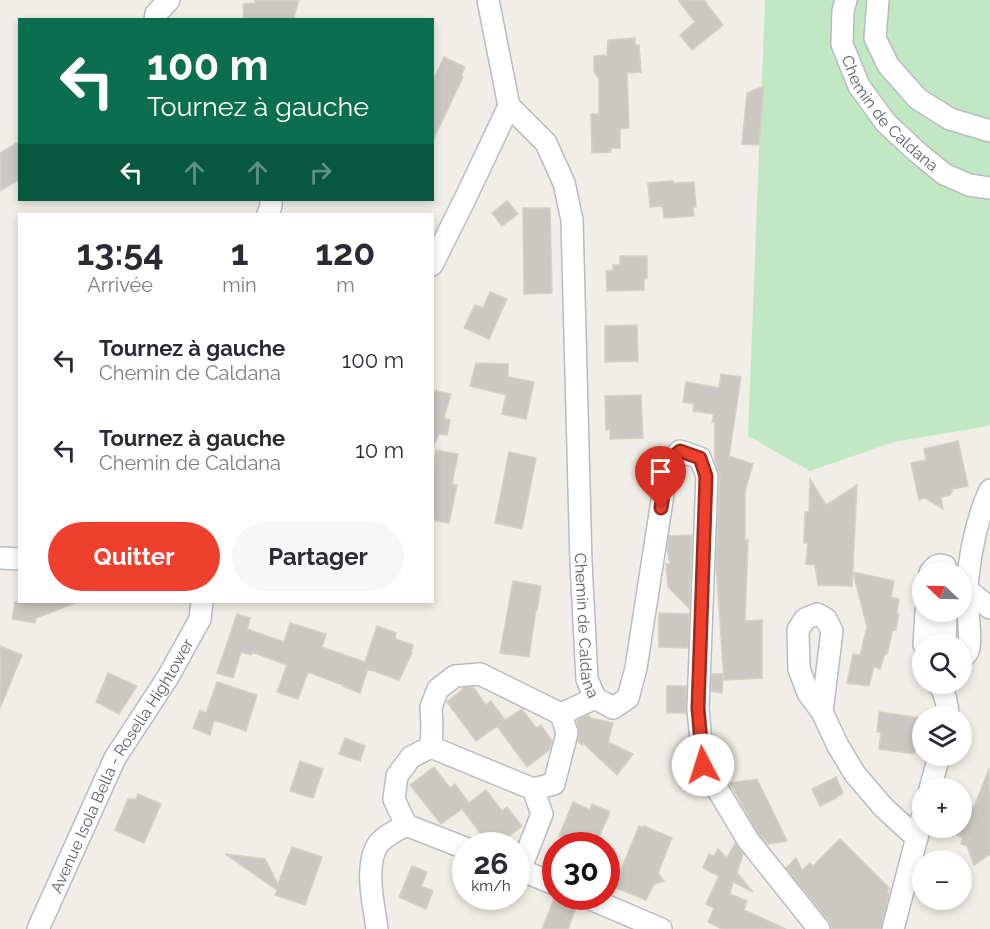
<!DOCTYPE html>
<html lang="fr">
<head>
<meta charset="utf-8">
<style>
  :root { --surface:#fff; --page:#f7f7f7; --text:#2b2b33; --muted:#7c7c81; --accent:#ef402d }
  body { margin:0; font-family:Raleway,sans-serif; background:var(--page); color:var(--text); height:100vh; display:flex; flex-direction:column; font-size:22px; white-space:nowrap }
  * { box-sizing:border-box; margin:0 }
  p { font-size:20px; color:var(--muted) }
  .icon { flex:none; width:33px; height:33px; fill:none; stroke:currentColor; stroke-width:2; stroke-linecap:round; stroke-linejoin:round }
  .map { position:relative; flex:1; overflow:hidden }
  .panel { position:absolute; left:18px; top:213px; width:416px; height:390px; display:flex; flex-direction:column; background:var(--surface); border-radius:0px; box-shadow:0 3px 9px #0003 }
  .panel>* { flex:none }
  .guide { position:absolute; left:18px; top:18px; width:416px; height:183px; border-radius:0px; box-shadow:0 3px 9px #0003; background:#0b6e4f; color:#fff; overflow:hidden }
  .needle { width:39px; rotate:292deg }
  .tools { position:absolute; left:912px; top:562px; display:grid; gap:12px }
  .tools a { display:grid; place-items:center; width:60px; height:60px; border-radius:50%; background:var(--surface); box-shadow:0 3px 9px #0003; font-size:30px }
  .speed { position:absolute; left:452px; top:832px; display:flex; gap:12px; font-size:30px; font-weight:700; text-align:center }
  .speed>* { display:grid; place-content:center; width:78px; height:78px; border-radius:50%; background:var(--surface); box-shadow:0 3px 9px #0003; line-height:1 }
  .speed small { font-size:15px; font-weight:400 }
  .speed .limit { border:9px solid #d22; background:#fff; color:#111 }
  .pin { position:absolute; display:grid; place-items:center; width:51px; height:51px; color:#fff; margin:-62px -26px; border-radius:50% 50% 50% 0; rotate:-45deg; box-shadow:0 0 6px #0007 }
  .pin .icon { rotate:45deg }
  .me { position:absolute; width:66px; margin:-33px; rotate:355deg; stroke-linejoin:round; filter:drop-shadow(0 0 4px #0008) }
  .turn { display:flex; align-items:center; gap:21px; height:126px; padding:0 30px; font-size:27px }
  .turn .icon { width:78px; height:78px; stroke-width:2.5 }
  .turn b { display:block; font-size:42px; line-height:51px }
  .lanes { display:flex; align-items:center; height:57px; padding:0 30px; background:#0003; justify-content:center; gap:30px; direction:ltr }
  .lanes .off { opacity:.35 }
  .eta { display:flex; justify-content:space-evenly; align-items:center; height:102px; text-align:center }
  .eta b { font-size:36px; font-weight:700; line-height:42px }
  .action { display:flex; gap:12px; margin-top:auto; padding:12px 30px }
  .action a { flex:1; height:69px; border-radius:36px; background:var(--accent); color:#fff; font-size:24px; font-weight:700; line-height:69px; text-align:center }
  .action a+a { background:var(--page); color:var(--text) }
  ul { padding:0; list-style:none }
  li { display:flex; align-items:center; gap:18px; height:90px; padding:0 30px }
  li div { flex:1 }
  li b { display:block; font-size:22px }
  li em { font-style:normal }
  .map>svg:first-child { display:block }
  .green { fill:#c2e8c3 }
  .building { fill:#cbc8c3; stroke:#d5d0c4; stroke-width:1.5 }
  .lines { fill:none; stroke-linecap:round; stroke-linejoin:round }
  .minor-casing { stroke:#b8bbc0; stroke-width:24 }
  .minor { stroke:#fff; stroke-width:21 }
  .route-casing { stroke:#9b2a1d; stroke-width:15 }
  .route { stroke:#ef402d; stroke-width:10 }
  .labels { text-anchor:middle; stroke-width:4.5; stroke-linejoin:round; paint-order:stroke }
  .street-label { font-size:16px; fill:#5d6167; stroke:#fff }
</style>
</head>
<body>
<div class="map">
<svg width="990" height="929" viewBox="0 0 990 929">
  <rect width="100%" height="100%" fill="#f0eee6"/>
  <path class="green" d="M765,0H990V424L988,426L894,442L810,471L748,436Z"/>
  <path class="building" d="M255,0H299L293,20H244L243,4L255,3Z
    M678,0H704L723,25L692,50L680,35L695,22Z
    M635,38V45H639L641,72L627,73L629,128L620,129V148H611V152L592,153L591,114H599V79L594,72V56L607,55L608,40Z
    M444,57L465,67L461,76L463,77L432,142V83Z
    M764,86L759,145L742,144L747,93Z
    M20,141V179L0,191V153Z
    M673,181L674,183L694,182L696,207H693L694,216L664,218L663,206L650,207L648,183Z
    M507,201L518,214L502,226L492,213Z
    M523,208H550L552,293L524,294Z
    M620,256H647V278H644V290L607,291L606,271L613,270V265H620Z
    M490,292L507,299L489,339L464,328L475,305L483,308Z
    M637,325L638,361L605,362V326Z
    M476,363L508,364V377L534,382L526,419L502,414L506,395L470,386Z
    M721,374L741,377L729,456L753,464L745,491V540H748L745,621L762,620V678L724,680L716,563L720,476L715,461V422H712L714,414L693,411L694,404L683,402L686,382L719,388Z
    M432,390L451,394L444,418L450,420L447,435L439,434L435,443H432Z
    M641,395L643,438L610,439V429L606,430L605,396Z
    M958,441L968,486L953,489L950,495L941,497L943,509L925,498L919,500L911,463L926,460L924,449Z
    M436,450L458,454L452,484L457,485L449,523L432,520V475Z
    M509,452L536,458L522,529L495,523Z
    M810,479L826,505L857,485L852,586L818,585L815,565L806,564L808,543H804L805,512H809Z
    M692,535L689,608L668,587L666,564H670L667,549L669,536Z
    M853,572L894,581L891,597L899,599L897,613L899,614L896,630L893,629L887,654H885L880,669L874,666L869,686L847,683L853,654L860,655L867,627Z
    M513,581L541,586L537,610H536L529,657L500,653Z
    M15,602H74L75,603L36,618L35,623L12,619Z
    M659,613L689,614L688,648L659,647Z
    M237,614L250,618L247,629L284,642L290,623L326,634L322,647L365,662L377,626L396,633L395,639L413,645L411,652L412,653L399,680L368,669L360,693L342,686L343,685L308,672L298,699L277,692L287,665L252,652L251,655L241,652L233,678L217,673Z
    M0,646L22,655L0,708Z
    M108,673L137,686L119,714L96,702Z
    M712,674H723L722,693L711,691Z
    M217,682L257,695L246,731L214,720L210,735L193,728L200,710L206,713Z
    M667,686H686V713H667Z
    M473,687L486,705L491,701L505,720L522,709L536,728L541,725L552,741L549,750L527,767L497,726L503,722L476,741L447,702L464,688Z
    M879,712L920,718L914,754L879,749L881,732H877Z
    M588,715L591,718L613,723L608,742L633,754L617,775L583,743L582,745L578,741L579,730L577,721Z
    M345,738L365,746L360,761L339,754Z
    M300,761L323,769L313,798L290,791Z
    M434,767L450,788L455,784L469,803L486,790L502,811L507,807L522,826L496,846H490L462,809L441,824L410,785Z
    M989,769L990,854L974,865L967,846L961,844L963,837L956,835L959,828H962V821L968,804L974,807Z
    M836,777L843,793L834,799L820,806L812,789Z
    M757,779L787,841L768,844L758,833L730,783Z
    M138,794L161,804L144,843L115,830L128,799H136Z
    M573,802L590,810L592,804L610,812L595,846H588L577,842L576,843L559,836Z
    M639,826L643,828L644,826L672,838L658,873L664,881L654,884L646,900L614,887Z
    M840,839L890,889L887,891L889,894L881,929H832L829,921L786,868L796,858L802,870L810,863L813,866Z
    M735,843L743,854L737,873L753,892L733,882L730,894L747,901L744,910L786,929H722L708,922L714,908L706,904L719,876L703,868L709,854L714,856L718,849L727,858Z
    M292,847L322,857L305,905L275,895L277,890L225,854L265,859L278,884Z
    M412,866L427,872L421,886L433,891L426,909L399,897Z
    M555,897H573L577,905L568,929H542Z"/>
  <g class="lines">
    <g class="minor-casing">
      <g id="minor">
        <path id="s1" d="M488,0L509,106L546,143L564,183L572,220L581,563L587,679L595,698L613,708L628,698L636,668L668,462L680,451L700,458L707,476L698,708L703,765L748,840L819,929"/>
        <path id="s2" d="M846,0L843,11L842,44L859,86L886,123L916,151L944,174L969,185L990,188"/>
        <path d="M878,0L875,38L888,65L918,99L950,119L990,131"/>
        <path d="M155,20L156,14L169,0"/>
        <path d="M268,214L271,206V200"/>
        <path d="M432,265L465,199L509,106"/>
        <path d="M0,558L20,559"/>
        <path d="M930,573C934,567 937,563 945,566L947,573"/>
        <path d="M966,589L990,608"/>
        <path d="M924,645L926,612"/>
        <path d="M945,645L946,612"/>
        <path d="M962,658C965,656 966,655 968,651C973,640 965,601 967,586C970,553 976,520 990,490"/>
        <path d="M939,684C946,695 948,705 948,717"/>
        <path d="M822,712L832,631L826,619L817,614L805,619L798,630L799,669L808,693L822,712L838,746L855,774L884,808L917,838"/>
        <path d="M561,714L595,698"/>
        <path d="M431,747L432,727L431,707L438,689L455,676L480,674L561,714L567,733L554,784L533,789"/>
        <path d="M930,789L939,756"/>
        <path d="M465,848L406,825L394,799L397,776L411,757L431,747L533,789L542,814L520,870L516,868"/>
        <path d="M520,870L555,884"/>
        <path d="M586,897L661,929"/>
        <path id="s3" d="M38,929L115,758L168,677L200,619L202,602"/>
        <path d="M377,929C374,906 365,870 376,848C381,837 396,831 406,825"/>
        <path d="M893,929L922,818"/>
      </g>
    </g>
    <use href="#minor" class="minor"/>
  </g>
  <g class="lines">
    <g class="route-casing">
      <path id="route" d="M661,508L668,462L680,451L700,458L706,476L698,708L703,765"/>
    </g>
    <use href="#route" class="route"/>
  </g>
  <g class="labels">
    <g class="street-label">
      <text dy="6" stroke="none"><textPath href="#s2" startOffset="130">Chemin de Caldana</textPath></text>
      <text dy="6" stroke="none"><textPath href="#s1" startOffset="648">Chemin de Caldana</textPath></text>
      <text dy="6" stroke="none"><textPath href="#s3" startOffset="184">Avenue Isola Bella - Rosella Hightower</textPath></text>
    </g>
  </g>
</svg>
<div class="tools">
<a><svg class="needle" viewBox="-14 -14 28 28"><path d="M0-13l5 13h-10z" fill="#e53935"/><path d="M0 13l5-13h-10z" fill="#7c7c81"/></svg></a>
<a><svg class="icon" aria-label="search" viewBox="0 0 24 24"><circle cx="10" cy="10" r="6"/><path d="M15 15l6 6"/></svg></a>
<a><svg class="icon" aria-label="layers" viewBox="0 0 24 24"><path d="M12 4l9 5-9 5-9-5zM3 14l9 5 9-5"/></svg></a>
<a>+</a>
<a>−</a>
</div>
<div class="speed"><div>26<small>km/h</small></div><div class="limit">30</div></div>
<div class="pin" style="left:661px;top:508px;background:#d93025"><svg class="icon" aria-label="arrive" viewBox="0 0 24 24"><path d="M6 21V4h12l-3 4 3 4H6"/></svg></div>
<svg class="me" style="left:703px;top:765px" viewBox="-20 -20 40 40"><circle r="19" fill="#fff"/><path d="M0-13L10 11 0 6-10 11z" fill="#ef402d"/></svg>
<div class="guide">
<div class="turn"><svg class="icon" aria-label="left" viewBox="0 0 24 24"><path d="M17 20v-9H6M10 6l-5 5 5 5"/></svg><div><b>100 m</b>Tournez à gauche</div></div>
<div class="lanes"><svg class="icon" aria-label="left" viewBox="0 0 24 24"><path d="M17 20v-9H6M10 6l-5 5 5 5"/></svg><svg class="icon off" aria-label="ahead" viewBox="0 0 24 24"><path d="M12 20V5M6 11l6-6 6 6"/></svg><svg class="icon off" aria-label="ahead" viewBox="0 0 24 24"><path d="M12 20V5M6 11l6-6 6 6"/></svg><svg class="icon off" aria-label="right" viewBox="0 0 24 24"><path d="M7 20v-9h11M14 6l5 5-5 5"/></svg></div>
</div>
<section class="panel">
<div class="eta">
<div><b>13:54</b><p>Arrivée</p></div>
<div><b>1</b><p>min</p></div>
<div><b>120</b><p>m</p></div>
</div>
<ul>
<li><svg class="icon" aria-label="left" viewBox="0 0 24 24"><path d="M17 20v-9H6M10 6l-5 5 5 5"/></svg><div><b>Tournez à gauche</b><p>Chemin de Caldana</p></div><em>100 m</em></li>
<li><svg class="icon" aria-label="left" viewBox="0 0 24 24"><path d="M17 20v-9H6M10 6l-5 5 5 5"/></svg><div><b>Tournez à gauche</b><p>Chemin de Caldana</p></div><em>10 m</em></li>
</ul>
<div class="action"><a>Quitter</a><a>Partager</a></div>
</section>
</div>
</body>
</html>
